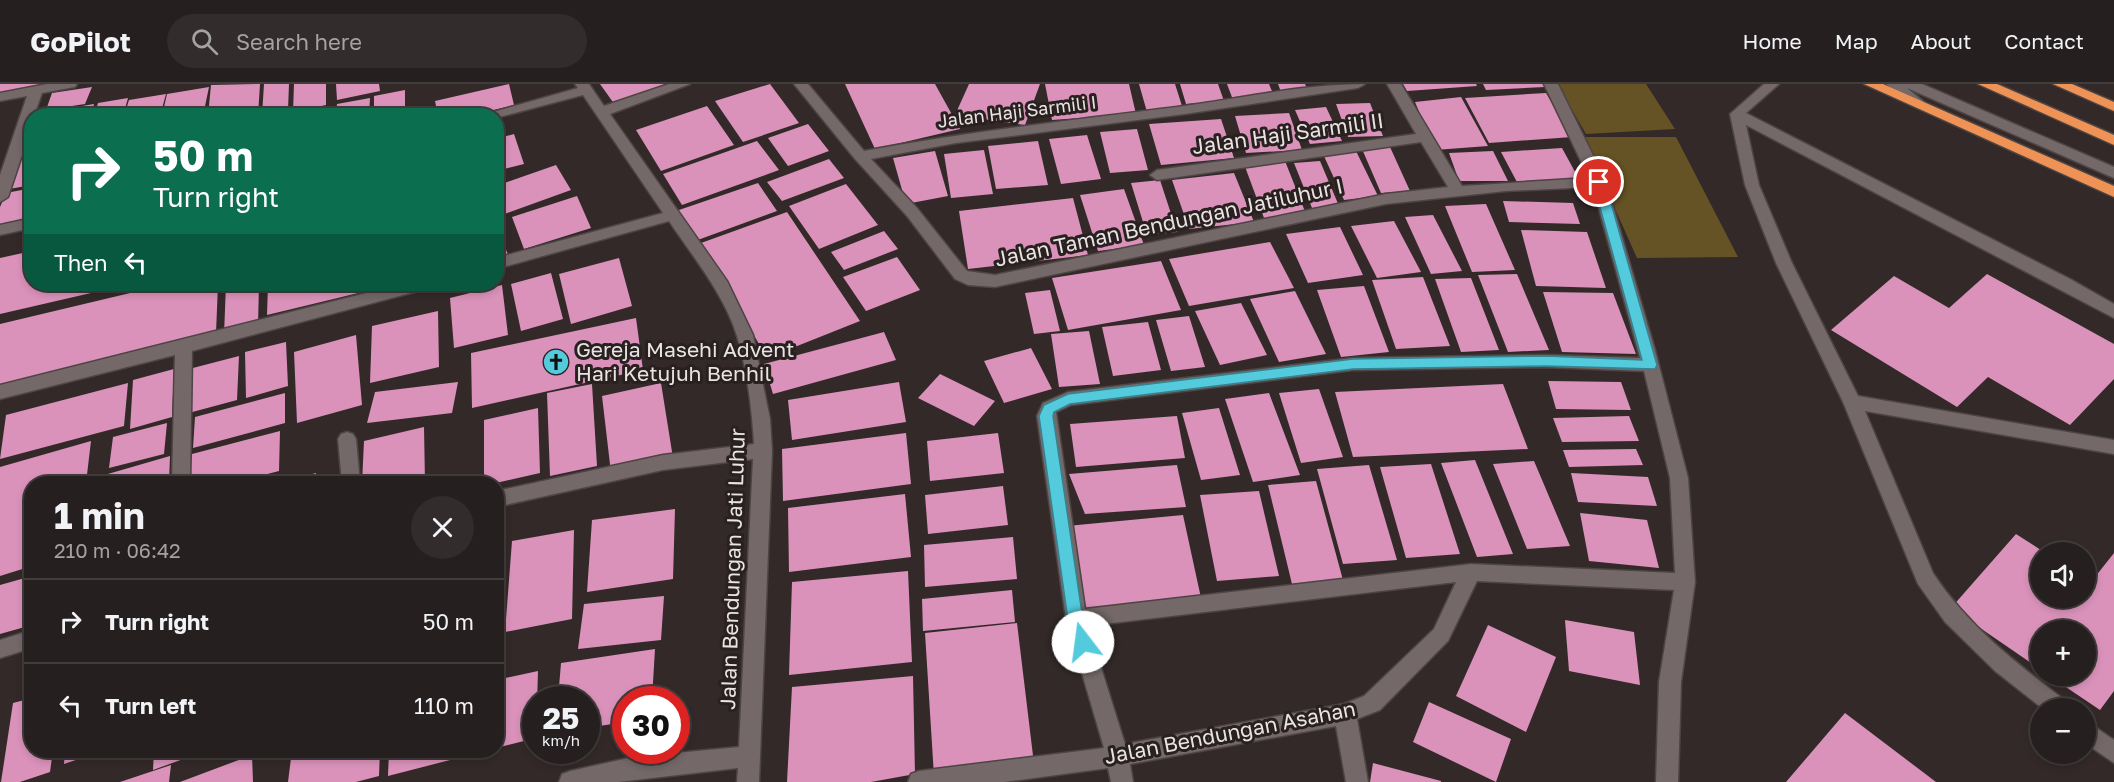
<!DOCTYPE html>
<html lang="en">
<head>
<meta charset="utf-8">
<style>
  :root { --surface:#261f1f; --page:#322c2c; --text:#f1f3f6; --muted:#a4a2a4; --line:#423d3d }
  body { margin:0; font-family:"Golos Text",sans-serif; background:var(--page); color:var(--text); height:100vh; display:flex; flex-direction:column; font-size:22px; white-space:nowrap }
  * { box-sizing:border-box; margin:0 }
  p { font-size:20px; color:var(--muted) }
  .icon { flex:none; width:33px; height:33px; fill:none; stroke:currentColor; stroke-width:2; stroke-linecap:round; stroke-linejoin:round }
  .map { position:relative; flex:1; overflow:hidden }
  .sheet { position:absolute; left:24px; top:392px; width:480px; height:282px; display:flex; flex-direction:column; background:var(--surface); border-radius:24px; box-shadow:0 3px 9px #0003,0 0 0 2px var(--line) }
  .sheet>* { flex:none }
  .top-card { position:absolute; left:24px; top:24px; width:480px; height:183px; border-radius:24px; box-shadow:0 3px 9px #0003,0 0 0 2px var(--line); background:#0b6e4f; color:#fff; overflow:hidden }
  .buttons { position:absolute; left:2030px; top:458px; display:grid; gap:12px }
  .buttons a { display:grid; place-items:center; width:66px; height:66px; border-radius:50%; background:var(--surface); box-shadow:0 3px 9px #0003,0 0 0 2px var(--line); font-size:30px }
  .speed { position:absolute; left:522px; top:602px; display:flex; gap:12px; font-size:30px; font-weight:700; text-align:center }
  .speed>* { display:grid; place-content:center; width:78px; height:78px; border-radius:50%; background:var(--surface); box-shadow:0 3px 9px #0003,0 0 0 2px var(--line); line-height:1 }
  .speed small { font-size:15px; font-weight:400 }
  .speed .limit { border:9px solid #d22; background:#fff; color:#111 }
  .pin { position:absolute; display:grid; place-items:center; width:51px; height:51px; color:#fff; margin:-26px; border:3px solid #fff; border-radius:50%; box-shadow:0 2px 6px #0007 }
  .me { position:absolute; width:66px; margin:-33px; rotate:345deg; stroke-linejoin:round; filter:drop-shadow(0 0 4px #0008) }
  .turn { display:flex; align-items:center; gap:21px; height:126px; padding:0 30px; font-size:27px }
  .turn .icon { width:78px; height:78px; stroke-width:2.5 }
  .turn b { display:block; font-size:42px; line-height:51px }
  .then { display:flex; align-items:center; height:57px; padding:0 30px; background:#0003; gap:12px; font-size:22px }
  .round { display:grid; place-items:center; flex:none; width:63px; height:63px; border-radius:32px; background:var(--page) }
  .headline { display:flex; align-items:center; justify-content:space-between; height:102px; padding:0 30px }
  h1 { font-size:36px; font-weight:700; line-height:45px }
  ul { padding:0; list-style:none }
  li { display:flex; align-items:center; gap:18px; height:84px; padding:0 30px; border-top:2px solid var(--line) }
  li div { flex:1 }
  li b { display:block; font-size:22px }
  li em { font-style:normal }
  header { display:flex; align-items:center; gap:36px; box-sizing:border-box; height:84px; padding:0 30px; background:var(--surface); border-bottom:2px solid var(--line) }
  header strong { font-size:28px }
  nav { display:flex; gap:33px; margin-inline-start:auto; font-size:21px }
  .search { width:420px; height:54px; background:var(--page); display:flex; align-items:center; gap:15px; box-sizing:border-box; padding:0 21px; border-radius:33px; color:var(--muted); font-size:22px }
  .map>svg:first-child { display:block }
  .green { fill:#665325 }
  .building { fill:#da92ba }
  .lines { fill:none; stroke-linecap:round; stroke-linejoin:round }
  .minor-casing { stroke:#4d4444; stroke-width:3 }
  .highway-casing { stroke:#4d4444; stroke-width:3 }
  .minor { fill:#746868; fill-rule:evenodd }
  .highway { fill:#ee9255; fill-rule:evenodd }
  .route { fill:#54cadd; stroke:#378390; stroke-width:1.5 }
  .labels { text-anchor:middle; stroke-width:6; stroke-linejoin:round; paint-order:stroke }
  .far-street-label { font-size:18px; fill:#eae3e3; stroke:#292020 }
  .street-label { font-size:21px; fill:#eae3e3; stroke:#292020 }
  .poi-label { font-size:21px; fill:#eae3e3; stroke:#292020; text-anchor:start }
</style>
</head>
<body>
<header>
<strong>GoPilot</strong>
<div class="search"><svg class="icon" aria-label="search" viewBox="0 0 24 24"><circle cx="10" cy="10" r="6"/><path d="M15 15l6 6"/></svg>Search here</div>
<nav><a>Home</a><a>Map</a><a>About</a><a>Contact</a></nav>
</header>
<div class="map">
<svg width="2114" height="698" viewBox="0 0 2114 698">
  <rect width="100%" height="100%" fill="#332929"/>
  <path class="green" d="M1557,0H1646L1675,45L1586,50Z
    M1583,53H1676L1738,173L1637,174Z"/>
  <path class="building" d="M0,0H41L39,4L0,11Z
    M260,0L258,32H208L211,1Z
    M264,0H289L288,26L262,31Z
    M294,0H326V21L293,28Z
    M336,0H379L380,7L337,16Z
    M509,0L514,21L469,32H438L435,17Z
    M600,0H672L615,21Z
    M770,0L799,39L743,58L715,17Z
    M845,0H935L960,45L875,65Z
    M969,0H1040L1025,41L955,31Z
    M1045,0H1129L1136,30L1052,36Z
    M1139,0H1175L1183,25L1147,28Z
    M1180,0H1218L1224,17L1186,20Z
    M1227,0H1269L1274,12L1233,16Z
    M1278,0H1305L1308,6L1281,8Z
    M1403,0H1476L1477,2L1407,7Z
    M1483,0H1544L1545,3L1486,6Z
    M92,3L85,20L46,26L52,9Z
    M209,3L203,32H162L167,10Z
    M405,6V32H374V12Z
    M1546,9L1572,53L1489,59L1465,14Z
    M166,10L160,32H124L129,16Z
    M1461,13L1488,62L1435,66L1415,18Z
    M128,14L123,32H94L98,19Z
    M370,14L369,32H336L337,20Z
    M1370,19L1383,52L1348,53L1336,20Z
    M94,20L91,32H39L40,29Z
    M707,22L734,61L661,87L636,46Z
    M333,23V32H295L294,30Z
    M1326,23L1342,57L1310,60L1295,26Z
    M1289,29L1302,66L1246,69L1235,32Z
    M1221,35L1234,74L1161,81L1149,40Z
    M808,40L829,67L788,82L768,54Z
    M1137,45L1148,86L1110,89L1100,48Z
    M514,50L524,80L496,87V55Z
    M1087,51L1101,95L1061,100L1049,55Z
    M757,57L779,86L682,121L663,90Z
    M1038,57L1048,101L996,105L988,62Z
    M1390,63L1410,107L1381,109L1362,65Z
    M1562,64L1580,97L1518,100L1501,68Z
    M32,65V101L9,105L22,66Z
    M984,66L993,110L951,114L944,70Z
    M935,67L948,112L906,120L893,74Z
    M1356,67L1378,112L1344,116L1323,70Z
    M1493,67L1508,97H1459L1449,69Z
    M829,75L844,94L782,117L767,98Z
    M1285,77L1306,130L1264,134L1244,80Z
    M1320,77L1339,122L1312,124L1294,79Z
    M556,81L571,106L496,133V102Z
    M1234,89L1254,138L1189,145L1172,96Z
    M1160,96L1177,148L1147,151L1131,99Z
    M758,99L777,127L695,157L676,127Z
    M846,100L878,141L819,165L789,122Z
    M32,104V134L0,140V123L6,109Z
    M1124,105L1144,161L1098,167L1080,111Z
    M577,112L591,144L524,165L512,133Z
    M1073,114L1088,171L968,185L959,127Z
    M1503,117L1573,119L1580,140L1509,138Z
    M1486,120L1515,186L1472,188L1445,122Z
    M787,128L860,237L767,274L701,159Z
    M1433,131L1462,187L1431,190L1405,133Z
    M1394,137L1421,188L1377,194L1351,142Z
    M496,141L509,173L496,176Z
    M1340,143L1363,191L1308,199L1286,150Z
    M1521,146L1587,148L1606,204L1536,202Z
    M884,147L898,165L844,186L831,168Z
    M1270,158L1294,204L1189,222L1169,175Z
    M32,167V200H130L0,230V174Z
    M897,173L920,206L866,227L843,193Z
    M619,174L632,222L571,240L559,190Z
    M1161,177L1181,226L1068,246L1052,194Z
    M551,189L563,235L521,247L511,200Z
    M1517,190L1549,266L1508,268L1478,191Z
    M1987,190L2114,260V295L2070,341L1988,293L1957,323L1831,246L1894,192L1949,224Z
    M1423,193L1450,262L1396,265L1372,196Z
    M1471,194L1499,266L1461,268L1435,195Z
    M168,200H218L216,249L0,304V240Z
    M226,200H259L258,242L224,251Z
    M268,200H383V203L267,231Z
    M502,201L508,251L454,264L450,214Z
    M1364,202L1389,268L1341,273L1317,206Z
    M1050,206L1060,247L1034,250L1025,209Z
    M1295,207L1326,270L1279,278L1250,215Z
    M1543,208L1613,209L1636,270L1562,268Z
    M1241,219L1267,271L1220,281L1195,227Z
    M438,227L439,283L370,299L372,242Z
    M1189,232L1205,283L1171,287L1156,236Z
    M636,234L643,286L472,324L471,269Z
    M1148,238L1161,286L1113,292L1102,243Z
    M1089,247L1100,300L1059,303L1051,250Z
    M884,248L896,276L773,310L764,280Z
    M356,251L362,321L297,339L294,268Z
    M286,258L288,302L246,314L245,268Z
    M1031,264L1052,305L1004,319L984,277Z
    M239,272L237,316L185,330L189,285Z
    M174,285L172,333L130,345L133,296Z
    M940,290L995,317L974,342L918,314Z
    M1548,297L1621,298L1631,326L1556,325Z
    M458,298L452,329L367,339L375,308Z
    M899,298L906,338L792,356L788,316Z
    M128,299L124,342L0,375L6,331Z
    M661,299L673,374L611,389L602,312Z
    M592,300L597,382L550,392L547,309Z
    M1503,300L1528,365L1353,373L1335,308Z
    M1319,305L1343,373L1301,379L1279,309Z
    M285,309V339L193,364L195,333Z
    M1269,309L1300,391L1253,398L1225,315Z
    M538,324L540,389L496,399H484V336Z
    M1219,324L1240,391L1201,396L1182,329Z
    M1177,332L1185,374L1076,383L1070,340Z
    M1629,332L1639,357L1562,358L1553,334Z
    M167,339L164,370L109,384L113,353Z
    M424,343L425,399H362L364,357Z
    M280,347L279,387L233,399H189L192,370Z
    M906,349L911,400L783,417L782,365Z
    M998,349L1004,389L930,397L927,357Z
    M91,357L86,399H32V482L0,492V383Z
    M1636,365L1643,381L1569,383L1563,366Z
    M170,372L169,399H94V394Z
    M1475,376L1513,470L1477,473L1441,379Z
    M1534,377L1570,462L1527,465L1493,380Z
    M1431,380L1460,470L1406,474L1380,383Z
    M1177,381L1186,423L1085,430L1069,390Z
    M1369,381L1397,476L1343,480L1317,385Z
    M316,389V399H283V398Z
    M1571,389L1648,393L1657,422L1578,418Z
    M1316,397L1343,496L1292,500L1268,401Z
    M1003,402L1008,441L928,450L925,411Z
    M1259,407L1279,492L1217,497L1200,411Z
    M905,410L911,473L789,488L788,424Z
    M675,425L673,495L587,508L592,436Z
    M1580,429L1647,436L1659,484L1589,477Z
    M1183,431L1201,514L1079,527L1067,442Z
    M574,446L572,535L505,548L512,457Z
    M2016,450L2044,468H2040V513H2085V494L2091,498L2114,469V607L2100,626L2048,591H2085V546H2040V585L1951,524Z
    M1013,453L1017,495L925,503L924,461Z
    M496,462H499V508H496Z
    M908,487L912,578L789,591L792,498Z
    M32,492V541L0,550V501Z
    M1012,506L1015,538L923,547L922,515Z
    M664,512L661,556L578,565L584,520Z
    M1565,536L1634,548L1640,601L1569,587Z
    M1017,539L1034,680L934,692L925,549Z
    M1488,541L1556,573L1526,648L1456,612Z
    M506,554L505,582L496,585V556Z
    M655,565L652,615H626V638L586,644V615H558L561,579Z
    M538,587L536,654L496,664V596Z
    M913,592L915,690L871,698H787L792,603Z
    M32,614V666H53L50,688L20,698H1L13,619Z
    M1429,618L1511,655L1496,698L1413,658Z
    M1845,629L1936,698H1786Z
    M65,666H105L64,680Z
    M154,666H208L153,686Z
    M292,666H380L379,692L356,698H288Z
    M389,666H485V667L388,692Z
    M252,671L253,698H180Z
    M1373,679L1441,697V698H1370Z
    M171,681L169,698H120Z"/>
  <g class="lines">
    <g class="minor-casing">
      <path id="minor" d="M47,0H77L75,3L42,9L34,32H32V41L8,113L0,118V91L27,12L0,17V9Z
        M575,0H589L604,22L669,0H690L610,30L727,197L753,251L770,335L772,367L759,698H737L738,684L618,698H559L562,690L570,687L633,673L739,663L753,375L663,386L496,423V407L663,371L754,360C752,325 747,285 737,252C724,210 693,173 669,137L496,185V174L663,129L583,11L496,34V32H479L578,4Z
        M794,0H808L864,67C970,47 1077,36 1184,22C1244,14 1304,0 1365,0L1358,4L1185,30L956,59L871,75L917,124L967,187L995,191L1386,110L1448,103L1421,58L1157,96L1150,91L1157,86L1416,50L1387,0H1401L1462,102L1589,94L1544,0H1558L1606,98L1655,266L1688,394L1695,498L1681,598L1678,698H1656L1659,598L1674,506L1477,497L1448,557L1380,626L1357,635L1368,698H1346L1336,642L1130,680L1133,698H1111L1108,684L1004,698H908L911,690L919,687L1104,664L1066,535L1037,332L1043,319L1068,308L1353,274L1546,271L1640,274L1593,103L1506,107L1386,120L995,203L968,201L955,195L907,132L855,75ZM1546,283L1644,287L1670,394L1675,489L1471,480L1085,525L1056,328L1071,321L1353,286ZM1456,498L1434,545L1364,612L1344,620L1125,660L1088,542Z
        M1764,0H1779L1746,29L2072,196L2114,220V234L1746,41L1759,101L1792,179L1858,312L2114,356V370L1865,327L1933,489C1968,542 2016,579 2066,617L2069,624H2042L1995,587L1945,538L1918,500L1843,318L1776,179L1745,101L1730,30Z
        M1886,0H1922L2114,83V94L1907,4L1924,18L1917,22L1912,21Z
        M32,134V144L0,151V141Z
        M402,200H430L422,206L192,267L190,399H172L175,271L0,315V301Z
        M347,348L353,350L356,355L360,399H342L338,355L341,350Z
        M32,546V564L0,574V556Z
        M2085,636L2114,656V679L2085,659Z"/>
    </g>
    <g class="highway-casing">
      <path id="highway" d="M1864,0H1883L2114,102V113Z
        M1978,0H1997L2114,51V61Z
        M2053,0H2072L2114,18V27Z"/>
    </g>
    <use href="#minor" class="minor"/>
    <use href="#highway" class="highway"/>
  </g>
  <path class="route" d="M1599,94L1605,98L1657,281L1655,285L1546,282L1353,285L1070,320L1054,328L1053,332L1083,536L1090,558L1088,563H1077L1068,536L1039,332L1044,321L1068,310L1353,275L1546,272L1642,276L1593,98Z"/>
  <defs>
    <g id="church-disc" transform="scale(1.35)"><circle r="9.5" fill="#54cadd" stroke="#292020"/><path d="M-1.2-6h2.4v3.5h3.3v2.4h-3.3V6h-2.4V-.1h-3.3v-2.4h3.3Z" fill="#111"/></g>
  </defs>
  <g fill-rule="evenodd">
    <use href="#church-disc" x="556" y="278"/>
  </g>
  <g class="labels">
    <g class="far-street-label">
      <text transform="translate(1017 28) rotate(-7)" y="6">Jalan Haji Sarmili I</text>
    </g>
    <g class="street-label">
      <text transform="translate(1288 50) rotate(-8)" y="7">Jalan Haji Sarmili II</text>
      <text transform="translate(1169 139) rotate(-12)" y="7">Jalan Taman Bendungan Jatiluhur I</text>
      <text transform="translate(733 485) rotate(-88)" y="7">Jalan Bendungan Jati Luhur</text>
      <text transform="translate(1230 649) rotate(-11)" y="7">Jalan Bendungan Asahan</text>
    </g>
    <g class="poi-label">
      <text x="576" y="273">Gereja Masehi Advent<tspan x="576" dy="24">Hari Ketujuh Benhil</tspan></text>
    </g>
  </g>
</svg>
<div class="buttons">
<a><svg class="icon" aria-label="sound" viewBox="0 0 24 24"><path d="M4 9h4l5-4v14l-5-4H4zM17 9q2 3 0 6"/></svg></a>
<a>+</a>
<a>−</a>
</div>
<div class="speed"><div>25<small>km/h</small></div><div class="limit">30</div></div>
<div class="pin" style="left:1599px;top:98px;background:#d93025"><svg class="icon" aria-label="arrive" viewBox="0 0 24 24"><path d="M6 21V4h12l-3 4 3 4H6"/></svg></div>
<svg class="me" style="left:1083px;top:558px" viewBox="-20 -20 40 40"><circle r="19" fill="#fff"/><path d="M0-13L10 11 0 6-10 11z" fill="#54cadd"/></svg>
<div class="top-card">
<div class="turn"><svg class="icon" aria-label="right" viewBox="0 0 24 24"><path d="M7 20v-9h11M14 6l5 5-5 5"/></svg><div><b>50 m</b>Turn right</div></div>
<div class="then">Then<svg class="icon" aria-label="left" viewBox="0 0 24 24"><path d="M17 20v-9H6M10 6l-5 5 5 5"/></svg></div>
</div>
<section class="sheet">
<div class="headline"><div><h1>1 min</h1><p>210 m · 06:42</p></div><a class="round"><svg class="icon" aria-label="close" viewBox="0 0 24 24"><path d="M6 6l12 12M18 6L6 18"/></svg></a></div>
<ul>
<li><svg class="icon" aria-label="right" viewBox="0 0 24 24"><path d="M7 20v-9h11M14 6l5 5-5 5"/></svg><div><b>Turn right</b></div><em>50 m</em></li>
<li><svg class="icon" aria-label="left" viewBox="0 0 24 24"><path d="M17 20v-9H6M10 6l-5 5 5 5"/></svg><div><b>Turn left</b></div><em>110 m</em></li>
</ul>
</section>
</div>
</body>
</html>
